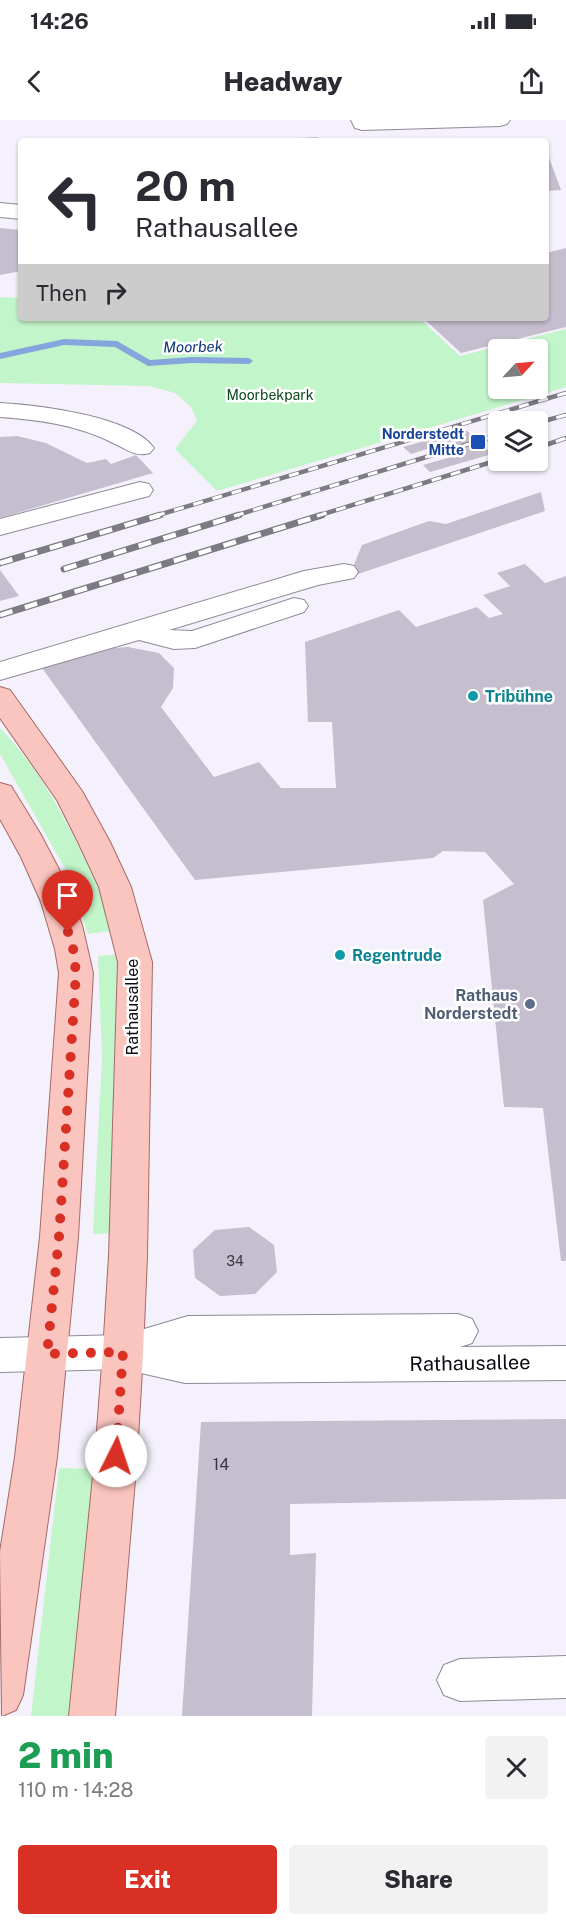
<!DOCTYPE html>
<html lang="en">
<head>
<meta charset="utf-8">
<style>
  :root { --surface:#fff; --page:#f2f2f3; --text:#2b2b33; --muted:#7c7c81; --accent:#d93025 }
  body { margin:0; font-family:"Public Sans",sans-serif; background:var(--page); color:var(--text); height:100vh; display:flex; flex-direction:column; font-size:22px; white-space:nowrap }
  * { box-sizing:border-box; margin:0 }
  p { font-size:20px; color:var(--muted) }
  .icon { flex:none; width:33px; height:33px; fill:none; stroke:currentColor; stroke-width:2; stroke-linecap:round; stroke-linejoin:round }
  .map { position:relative; height:1596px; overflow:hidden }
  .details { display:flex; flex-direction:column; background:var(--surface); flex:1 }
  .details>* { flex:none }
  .top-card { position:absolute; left:18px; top:18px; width:531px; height:183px; border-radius:6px; box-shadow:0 2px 4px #0004; background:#fff; color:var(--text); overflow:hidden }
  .needle { width:39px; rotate:64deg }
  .buttons { position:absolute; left:488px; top:219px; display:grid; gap:12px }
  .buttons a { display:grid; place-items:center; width:60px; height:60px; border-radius:6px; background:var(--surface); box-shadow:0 2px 4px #0004; font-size:30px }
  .pin { position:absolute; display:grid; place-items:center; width:51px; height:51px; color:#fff; margin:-62px -26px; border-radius:50% 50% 50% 0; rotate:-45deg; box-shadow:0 0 6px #0007 }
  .pin .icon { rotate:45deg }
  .me { position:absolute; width:66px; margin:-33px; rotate:4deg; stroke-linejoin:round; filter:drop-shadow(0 0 4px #0008) }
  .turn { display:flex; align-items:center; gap:21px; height:126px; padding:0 18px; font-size:27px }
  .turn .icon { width:78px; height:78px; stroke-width:2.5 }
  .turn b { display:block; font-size:42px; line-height:51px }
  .then { display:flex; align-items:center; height:57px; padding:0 18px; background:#0003; gap:12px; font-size:22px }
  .round { display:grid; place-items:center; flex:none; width:63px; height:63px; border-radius:6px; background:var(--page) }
  .summary { display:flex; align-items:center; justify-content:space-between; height:102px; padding:0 18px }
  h1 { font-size:36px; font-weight:800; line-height:45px; color:#1e9e55 }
  .cta { display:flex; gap:12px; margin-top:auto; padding:12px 18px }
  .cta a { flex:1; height:69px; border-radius:6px; background:var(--accent); color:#fff; font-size:24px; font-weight:800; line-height:69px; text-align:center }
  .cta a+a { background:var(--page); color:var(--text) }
  .status { display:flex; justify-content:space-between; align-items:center; height:42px; padding:0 30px; background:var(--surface); direction:ltr }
  .status svg { height:16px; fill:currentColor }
  header { display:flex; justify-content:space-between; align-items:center; height:78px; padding:0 18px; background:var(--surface); font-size:27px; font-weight:800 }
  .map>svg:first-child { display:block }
  .green { fill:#c2f5c9; fill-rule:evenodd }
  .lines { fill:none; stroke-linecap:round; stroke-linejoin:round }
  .stream { fill:#85a6dc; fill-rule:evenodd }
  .building { fill:#c4becf }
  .minor-casing { stroke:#8f8999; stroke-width:2 }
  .major-casing { stroke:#a56a66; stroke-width:2 }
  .minor { fill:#fff; fill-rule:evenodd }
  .major { fill:#fbc5bf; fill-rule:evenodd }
  .rail-far1-casing { stroke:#7d7a83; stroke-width:4.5 }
  .rail-casing { stroke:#7d7a83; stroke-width:7 }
  .rail-far1 { stroke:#fff; stroke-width:3; stroke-dasharray:10; stroke-linecap:butt }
  .rail { stroke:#fff; stroke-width:4.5; stroke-dasharray:13; stroke-linecap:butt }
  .route { stroke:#d93025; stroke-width:10; stroke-dasharray:0 18 }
  .transit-dot { fill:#1a4fb4; stroke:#fff; stroke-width:2 }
  .culture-dot { fill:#0f9aa8; stroke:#fff; stroke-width:2 }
  .service-dot { fill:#5c6f8a; stroke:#fff; stroke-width:2 }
  .labels { text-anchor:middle; stroke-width:5; stroke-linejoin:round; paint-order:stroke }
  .far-park-label { font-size:14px; fill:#0c491e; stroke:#fff }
  .far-transit-label { font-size:14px; font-weight:bold; fill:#164399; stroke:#fff; text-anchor:end }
  .number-label { font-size:14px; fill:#3a3740 }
  .far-water-label { font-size:15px; font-style:italic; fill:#0f3675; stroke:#fff }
  .culture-label { font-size:16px; font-weight:bold; fill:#0d838f; stroke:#fff; text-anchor:start }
  .service-label { font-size:16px; font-weight:bold; fill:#4e5e75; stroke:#fff; text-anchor:end }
  .street-label { font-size:16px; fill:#0c0a10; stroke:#fff }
  .near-number-label { font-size:16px; fill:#3a3740 }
  .near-street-label { font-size:20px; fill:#0c0a10; stroke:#fff }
</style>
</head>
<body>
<div class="status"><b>14:26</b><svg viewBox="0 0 49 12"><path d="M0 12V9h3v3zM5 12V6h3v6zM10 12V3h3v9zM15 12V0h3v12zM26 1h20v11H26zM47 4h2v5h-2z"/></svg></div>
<header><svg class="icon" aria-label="back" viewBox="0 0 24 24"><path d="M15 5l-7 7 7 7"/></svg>Headway<svg class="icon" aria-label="share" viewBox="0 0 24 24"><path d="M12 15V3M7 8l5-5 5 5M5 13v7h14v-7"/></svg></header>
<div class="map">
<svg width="566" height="1596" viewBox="0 0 566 1596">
  <rect width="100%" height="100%" fill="#f5f1fc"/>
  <path class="green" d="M0,177L21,178V198H419L460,236L566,209V267L217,371L175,329L197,301L191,287L175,273L149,266L0,263ZM498,230H537V268H498Z
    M0,608C54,663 85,741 118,810L88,814L70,757L0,634Z
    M124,834L117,1113L93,1114L102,937L98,836Z
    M59,1348L93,1349L69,1596H31Z"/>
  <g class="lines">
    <path class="stream" d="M64,219L117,221L150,240L192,237L249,238L253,241L249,244L192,243L148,246L115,227L64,225L0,239V233Z"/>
  </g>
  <path class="building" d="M318,17V21H279V19Z
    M546,35H548L561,70L546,71Z
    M0,108L21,110V151L0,155Z
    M566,128V207L461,233L423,198H546V133Z
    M465,309L492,334L430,352L423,345L465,333L453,321L411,334L403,327Z
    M17,316L46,323L87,343L106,339L111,344L136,335L153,353L0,398V317Z
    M541,372L545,391L349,457L362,425L429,401L446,404Z
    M525,444L545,463L566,456V1141H561L543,988L504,987L483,780L514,764L485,732L443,731L433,738L195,760L42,548L101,529L128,527L159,533L174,548L173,568L161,587L214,657L259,642L281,668H336L332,602H308L305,522L399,490L416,507L477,487L489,498L503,494L483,475L510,466L497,453Z
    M0,450L19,476L0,481Z
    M249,1107L274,1125L277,1152L255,1174L220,1176L195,1158L193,1130L215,1110Z
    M566,1299V1379L290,1384V1435L316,1433L312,1596H182L201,1302Z"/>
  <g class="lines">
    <g class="minor-casing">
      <path id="minor" d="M351,0H510L507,4L500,6L362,10L355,8Z
        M0,83L21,85V99L0,97Z
        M0,283C37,285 132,296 154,328L150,333C135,337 128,330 115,324C79,305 40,300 0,297Z
        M140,362L149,364L153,370L149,376L0,415V399Z
        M344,444L354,446L358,452L354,458L318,465L169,510L192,511L294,478L304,480L308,486L304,492L195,528L174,529L139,520L0,560V542L304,451Z
        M458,1194L472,1199L478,1211L472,1223L460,1227L566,1226V1260L185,1263L123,1249L0,1252V1218L124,1215L188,1196Z
        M566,1536V1578L460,1581L444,1575L437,1560L444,1545L460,1539Z"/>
    </g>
    <g class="major-casing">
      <path id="major" d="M0,567L10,570L82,671L110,722L131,767L152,842L147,1136L143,1232L137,1336L115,1596H69L95,1336L103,1232L109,1136L118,842L99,767L78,722L57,680L0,598Z
        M0,663L11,666L41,715L64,759L82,805L93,853L78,1117L57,1337L23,1575L16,1590L2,1596L0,1432L15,1337L40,1117L59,853L55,829L41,782L21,737L0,699Z"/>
    </g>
    <use href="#minor" class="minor"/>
    <use href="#major" class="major"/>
    <g class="rail-far1-casing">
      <path id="rail-far1" d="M537,303L566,295
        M537,328L566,318
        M155,396L566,273
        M234,396L498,315
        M317,396L498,340"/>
    </g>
    <g class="rail-casing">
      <path id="rail" d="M0,443L160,395
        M64,449L239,395
        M0,495L322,395"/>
    </g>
    <use href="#rail-far1" class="rail-far1"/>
    <use href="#rail" class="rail"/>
  </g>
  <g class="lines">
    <path class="route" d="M68,812L73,828L76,853L59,1117L47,1234L123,1232L116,1336"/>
  </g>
  <rect class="transit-dot" x="470" y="314" width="16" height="16" rx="3"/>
  <g class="culture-dot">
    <circle cx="473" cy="576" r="6"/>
    <circle cx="340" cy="835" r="6"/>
  </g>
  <circle class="service-dot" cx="530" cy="884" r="6"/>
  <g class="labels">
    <g class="far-park-label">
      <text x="270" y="280">Moorbekpark</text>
    </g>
    <g class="far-transit-label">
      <text x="464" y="319">Norderstedt<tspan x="464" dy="16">Mitte</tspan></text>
    </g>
    <g class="number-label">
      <text x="235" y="1146">34</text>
    </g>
    <g class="far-water-label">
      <text transform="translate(193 227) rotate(-1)" y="5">Moorbek</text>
    </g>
    <g class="culture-label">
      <text x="485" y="582">Tribühne</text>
      <text x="352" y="841">Regentrude</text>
    </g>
    <g class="service-label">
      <text x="518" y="881">Rathaus<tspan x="518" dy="18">Norderstedt</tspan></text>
    </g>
    <g class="street-label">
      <text transform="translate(132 887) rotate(-90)" y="6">Rathausallee</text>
    </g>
    <g class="near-number-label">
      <text x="221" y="1350">14</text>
    </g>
    <g class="near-street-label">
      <text transform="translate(470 1243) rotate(-1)" y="7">Rathausallee</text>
    </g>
  </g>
</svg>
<div class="buttons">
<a><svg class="needle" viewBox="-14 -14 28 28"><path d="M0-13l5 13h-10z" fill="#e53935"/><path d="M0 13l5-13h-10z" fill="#7c7c81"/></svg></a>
<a><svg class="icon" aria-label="layers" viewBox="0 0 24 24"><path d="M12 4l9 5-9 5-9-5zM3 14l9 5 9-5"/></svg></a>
</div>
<div class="pin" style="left:68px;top:812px;background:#d93025"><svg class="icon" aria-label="arrive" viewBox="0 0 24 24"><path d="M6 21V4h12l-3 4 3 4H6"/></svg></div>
<svg class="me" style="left:116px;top:1336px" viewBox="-20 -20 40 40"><circle r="19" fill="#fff"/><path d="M0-13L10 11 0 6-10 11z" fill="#d93025"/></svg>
<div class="top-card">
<div class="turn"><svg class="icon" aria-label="left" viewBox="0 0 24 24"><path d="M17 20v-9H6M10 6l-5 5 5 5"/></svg><div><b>20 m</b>Rathausallee</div></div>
<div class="then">Then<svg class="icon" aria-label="right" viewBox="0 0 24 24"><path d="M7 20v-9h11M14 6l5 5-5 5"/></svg></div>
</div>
</div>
<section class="details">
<div class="summary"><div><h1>2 min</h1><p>110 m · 14:28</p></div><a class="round"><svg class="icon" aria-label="close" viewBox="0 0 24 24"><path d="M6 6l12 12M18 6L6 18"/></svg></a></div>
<div class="cta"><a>Exit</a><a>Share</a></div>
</section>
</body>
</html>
